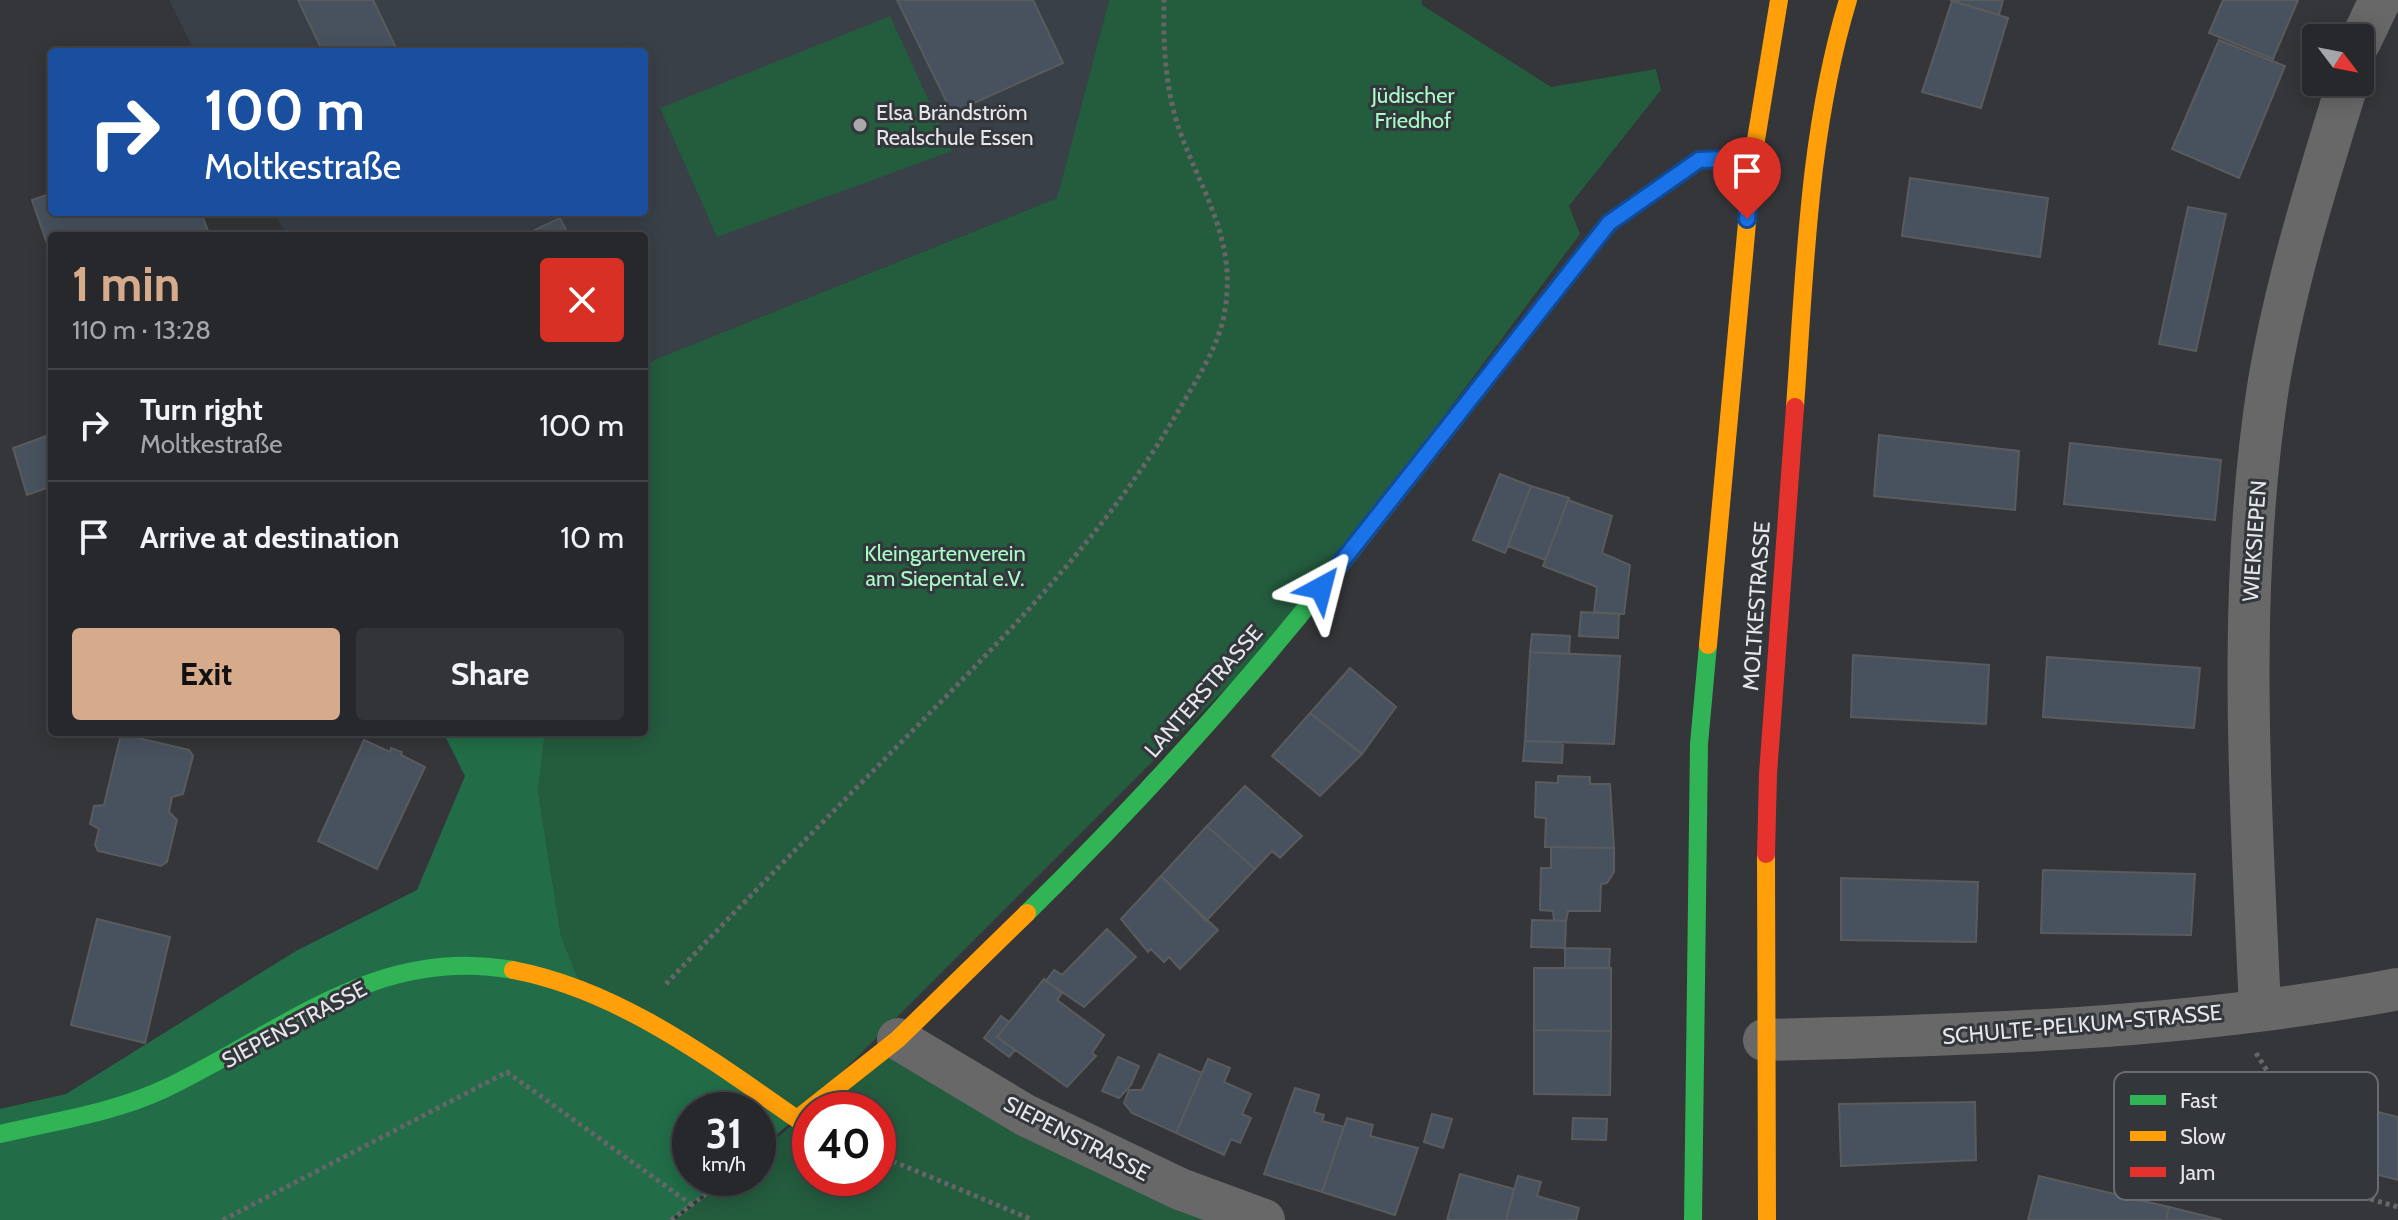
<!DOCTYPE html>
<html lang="en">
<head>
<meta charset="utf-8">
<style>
  :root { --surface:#27282b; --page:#333437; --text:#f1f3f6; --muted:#a4a6a9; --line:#434447; --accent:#d6ab8b }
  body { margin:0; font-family:Cabin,sans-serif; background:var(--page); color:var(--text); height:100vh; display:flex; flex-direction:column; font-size:30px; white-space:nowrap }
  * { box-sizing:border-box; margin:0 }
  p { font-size:26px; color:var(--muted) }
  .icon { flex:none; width:44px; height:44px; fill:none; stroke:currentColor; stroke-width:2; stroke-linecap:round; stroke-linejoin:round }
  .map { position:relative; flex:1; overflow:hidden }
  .panel { position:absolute; left:48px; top:232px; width:600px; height:504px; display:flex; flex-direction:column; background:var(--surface); border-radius:8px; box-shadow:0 4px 20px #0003,0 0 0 2px var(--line) }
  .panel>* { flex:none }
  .guide { position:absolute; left:48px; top:48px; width:600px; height:168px; border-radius:8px; box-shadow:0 4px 20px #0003,0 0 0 2px var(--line); background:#1a4fa0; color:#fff; overflow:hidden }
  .needle { width:52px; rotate:122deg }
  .buttons { position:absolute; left:2302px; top:24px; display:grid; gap:16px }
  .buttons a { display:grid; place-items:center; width:72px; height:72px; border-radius:8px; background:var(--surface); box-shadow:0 4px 20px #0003,0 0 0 2px var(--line); font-size:40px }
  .speed { position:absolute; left:672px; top:1092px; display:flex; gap:16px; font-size:40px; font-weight:700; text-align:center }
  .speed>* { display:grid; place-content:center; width:104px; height:104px; border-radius:50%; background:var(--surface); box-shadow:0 4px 20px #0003,0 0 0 2px var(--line); line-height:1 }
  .speed small { font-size:20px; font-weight:400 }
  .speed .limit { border:12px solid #d22; background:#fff; color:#111 }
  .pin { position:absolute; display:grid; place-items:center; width:68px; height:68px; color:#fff; margin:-82px -34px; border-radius:50% 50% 50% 0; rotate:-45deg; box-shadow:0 0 8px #0007 }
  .pin .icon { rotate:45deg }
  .me { position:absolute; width:88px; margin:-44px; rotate:38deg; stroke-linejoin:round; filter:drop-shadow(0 0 6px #0008) }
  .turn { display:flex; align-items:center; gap:28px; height:168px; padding:0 24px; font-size:36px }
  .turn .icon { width:104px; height:104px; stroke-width:2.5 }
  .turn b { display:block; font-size:56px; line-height:68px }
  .round { display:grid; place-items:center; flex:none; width:84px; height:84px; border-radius:8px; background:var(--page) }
  .headline { display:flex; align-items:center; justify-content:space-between; height:136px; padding:0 24px }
  h1 { font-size:48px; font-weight:800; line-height:60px; color:var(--accent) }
  .cta { display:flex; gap:16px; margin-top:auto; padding:16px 24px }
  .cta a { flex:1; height:92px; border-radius:8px; background:var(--accent); color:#111; font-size:32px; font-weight:800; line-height:92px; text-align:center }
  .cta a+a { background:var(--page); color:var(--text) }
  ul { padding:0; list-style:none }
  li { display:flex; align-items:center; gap:24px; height:112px; padding:0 24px; border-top:2px solid var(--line) }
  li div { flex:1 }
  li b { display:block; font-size:30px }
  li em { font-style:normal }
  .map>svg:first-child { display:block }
  .built { fill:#3a4048 }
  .green { fill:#245c3e }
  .forest { fill:#226d48 }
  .building { fill:#48525e; stroke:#595b5d; stroke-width:2 }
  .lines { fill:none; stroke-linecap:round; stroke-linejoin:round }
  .path { stroke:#666668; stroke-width:5; stroke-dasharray:4 4; stroke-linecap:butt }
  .street { stroke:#696869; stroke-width:42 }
  .fast { stroke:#30b455; stroke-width:18 }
  .slow { stroke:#ff9f0a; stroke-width:18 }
  .jam { stroke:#e5322d; stroke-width:18 }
  .route-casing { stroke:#114b97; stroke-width:20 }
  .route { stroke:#1a73e8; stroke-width:14 }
  .poi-dot { fill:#a7a9ac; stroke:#33363a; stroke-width:3 }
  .labels { text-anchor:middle; stroke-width:6; stroke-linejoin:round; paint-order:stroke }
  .park-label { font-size:22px; fill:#a6fbc6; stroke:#33363a }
  .poi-label { font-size:22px; fill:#e5e7ea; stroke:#33363a; text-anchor:start }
  .street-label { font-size:22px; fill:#e5e7ea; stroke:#33363a }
  .key { fill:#33363a; stroke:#686b6f; stroke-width:2 }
  .key-label { font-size:22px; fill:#e5e7ea }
</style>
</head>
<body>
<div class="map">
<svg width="2398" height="1220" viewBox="0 0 2398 1220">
  <rect width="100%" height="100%" fill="#343639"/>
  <path class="built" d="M169,0H1109L1057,198L644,364V236H287L274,212H644V52H195Z"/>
  <path class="green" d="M1109,0H1422V5L1551,87L1656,69L1661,90L1569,206L1580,234L1285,629L798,1116L583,991L561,936L538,791L545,732H644V364L1057,198Z
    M890,16L952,151L717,237L660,108Z
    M898,1042L1258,1220H675L729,1178H758V1154L810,1110V1178H878V1110H810Z"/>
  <path class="forest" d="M443,732H545L538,791L561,936L583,991L795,1119L758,1150V1110H690V1178H725L670,1220H0V1109L66,1094L296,951L417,890L465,776Z"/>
  <path class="building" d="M298,0H373L398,52H323Z
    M897,0H1033L1063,63L952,113Z
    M1950,0H2003L1999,15Z
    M2223,0H2298L2273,59L2209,33Z
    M1952,1L2008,18L1981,108L1922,92Z
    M2219,40L2285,66L2239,178L2172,149Z
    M1910,178L2048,198L2040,257L1902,236Z
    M52,193V212H201L210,236H52V258L32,200Z
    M2188,207L2226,214L2196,351L2159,344Z
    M560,218L569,236H522Z
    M52,434V486L27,495L13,448Z
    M1879,435L2019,451L2015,510L1874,496Z
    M2070,443L2221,460L2215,520L2064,504Z
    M1500,474L1531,486L1505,553L1473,540Z
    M1531,486L1569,498L1545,560L1508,546Z
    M1568,500L1612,516L1602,553L1630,565L1624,614L1594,612L1597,587L1543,566Z
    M1581,612L1619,614L1618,638L1579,636Z
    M1532,634L1570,636L1569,654L1530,652Z
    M1530,652L1620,656L1614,744L1525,741Z
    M1853,655L1989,665L1986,724L1851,717Z
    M2047,657L2200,668L2194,728L2043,717Z
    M1350,668L1396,707L1362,754L1310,713Z
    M1310,713L1362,754L1320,796L1272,756Z
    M121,734L189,750L193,756L183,794L172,797L169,812L177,820L167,862L161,866L98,851L95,845L99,829L90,824L94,806L104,805Z
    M364,740L390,752L391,748L402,752L401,755L425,767L377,869L318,841Z
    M1525,741L1563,742L1562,763L1523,761Z
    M1558,776L1590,777V784H1610L1614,848L1545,847L1546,818L1535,817L1536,782L1558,783Z
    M1245,786L1302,836L1280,858L1272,851L1255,869L1207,826Z
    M1207,826L1255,869L1206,921L1161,876Z
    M1551,847L1614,848V872L1607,883L1601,884L1600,911H1568L1566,921H1554L1553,911L1540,910L1541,868H1551Z
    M2043,870L2195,874L2191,935L2041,933Z
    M1161,876L1218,930L1180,969L1169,957L1164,962L1151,949L1148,952L1121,919Z
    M1841,878L1978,882L1976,942L1841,940Z
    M97,919L170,937L145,1043L71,1025Z
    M1532,920L1566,921L1565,948L1531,947Z
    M1107,929L1136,957L1084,1007L1046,981L1054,970L1062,975Z
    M1565,948L1610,949L1609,968H1565Z
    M1534,968H1611V1031L1534,1030Z
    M1044,979L1062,993L1057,1000L1104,1035L1092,1053L1096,1056L1067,1087L997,1037Z
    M1001,1016L1009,1022L997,1037L1015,1050L1009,1057L984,1038Z
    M1534,1030L1611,1031L1610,1095L1534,1094Z
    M1159,1054L1202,1073L1176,1133L1132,1113L1124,1103L1129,1090H1142Z
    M1118,1057L1139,1066L1131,1085L1119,1098L1102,1091Z
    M1208,1059L1230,1068L1224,1082L1251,1094L1242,1114L1251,1118L1240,1143L1231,1139L1224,1155L1176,1133Z
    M1295,1088L1319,1095L1314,1112L1324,1115L1322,1121L1344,1127L1322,1192L1264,1174Z
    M1975,1102L1976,1160L1841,1166L1839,1104Z
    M2362,1108L2398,1117V1180L2348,1167Z
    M1432,1114L1452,1119L1443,1148L1424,1142Z
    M1347,1118L1373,1125L1370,1136L1418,1148L1395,1215L1322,1192Z
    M1573,1118L1607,1119L1606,1140L1572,1139Z
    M1460,1174L1514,1189L1506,1220H1447Z
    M1518,1176L1541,1182L1537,1196L1579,1208L1576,1220H1506Z
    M2039,1176L2169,1207L2166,1220H2028Z
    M2169,1207L2222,1220H2166Z"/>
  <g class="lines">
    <path class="path" d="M666,984C750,895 837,808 923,720C1018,623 1112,526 1180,408C1197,379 1220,344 1225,310C1237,238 1200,190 1178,126C1165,86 1163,42 1164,0
      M2256,1053L2342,1191L2398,1207
      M878,1155L1033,1220
      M223,1220L507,1072L692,1205
      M671,1220L727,1178"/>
    <path class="street" d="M2360,42L2380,0
      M2260,1010C2251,802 2236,594 2268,387C2285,284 2317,182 2348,82
      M898,1039L1025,1115L1180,1189L1264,1220
      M1764,1040C1976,1035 2189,1029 2398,989"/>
    <path class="fast" d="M1027,913C1136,806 1239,693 1334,573
      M0,1134C55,1121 113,1113 164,1089C281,1034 374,945 513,970
      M1693,1220L1699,744L1708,645"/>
    <path class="slow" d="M1795,407C1805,270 1808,132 1848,0
      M1334,573L1609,223L1699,160L1753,158
      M1708,645L1753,158L1779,0
      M1766,854L1767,1220
      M513,970C619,990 710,1059 797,1119L898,1039L1027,913"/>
    <path class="jam" d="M1766,854L1768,774L1795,407"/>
  </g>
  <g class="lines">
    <g class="route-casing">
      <path id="route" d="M1321,588L1609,223L1699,160L1753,158L1747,219"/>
    </g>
    <use href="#route" class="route"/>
  </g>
  <circle class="poi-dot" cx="860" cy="125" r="8"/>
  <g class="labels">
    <g class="park-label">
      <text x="1413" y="103">Jüdischer<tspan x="1413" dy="25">Friedhof</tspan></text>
      <text x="945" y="561">Kleingartenverein<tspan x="945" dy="25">am Siepental e.V.</tspan></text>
    </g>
    <g class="poi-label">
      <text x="876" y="120">Elsa Brändström<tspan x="876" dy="25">Realschule Essen</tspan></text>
    </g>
    <g class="street-label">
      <text transform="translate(2254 541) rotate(-86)" y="8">WIEKSIEPEN</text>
      <text transform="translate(1756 606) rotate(-86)" y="8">MOLTKESTRASSE</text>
      <text transform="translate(1203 691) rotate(-49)" y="8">LANTERSTRASSE</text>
      <text transform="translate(294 1024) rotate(-28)" y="8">SIEPENSTRASSE</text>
      <text transform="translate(2082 1024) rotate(-5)" y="8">SCHULTE-PELKUM-STRASSE</text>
      <text transform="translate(1077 1138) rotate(27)" y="8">SIEPENSTRASSE</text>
    </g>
  </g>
  <rect x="2114" y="1072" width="264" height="128" rx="12" class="key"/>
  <rect x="2130" y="1095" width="36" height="10" fill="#30b455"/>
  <rect x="2130" y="1131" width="36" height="10" fill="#ff9f0a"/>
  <rect x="2130" y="1167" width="36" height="10" fill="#e5322d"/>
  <g class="key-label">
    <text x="2180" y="1108">Fast</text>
    <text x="2180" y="1144">Slow</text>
    <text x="2180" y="1180">Jam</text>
  </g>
</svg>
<div class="buttons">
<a><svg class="needle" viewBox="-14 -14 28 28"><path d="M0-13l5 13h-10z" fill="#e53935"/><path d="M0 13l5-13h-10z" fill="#a4a6a9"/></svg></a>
</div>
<div class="speed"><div>31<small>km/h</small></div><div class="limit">40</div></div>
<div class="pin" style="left:1747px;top:219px;background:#d93025"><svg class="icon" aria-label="arrive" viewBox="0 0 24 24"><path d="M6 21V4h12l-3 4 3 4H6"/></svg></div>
<svg class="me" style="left:1321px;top:588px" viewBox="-20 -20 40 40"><path d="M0-17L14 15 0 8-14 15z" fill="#1a73e8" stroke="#fff" stroke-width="4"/></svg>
<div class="guide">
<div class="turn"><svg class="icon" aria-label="right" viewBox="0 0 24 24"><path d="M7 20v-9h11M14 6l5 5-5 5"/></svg><div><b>100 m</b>Moltkestraße</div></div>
</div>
<section class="panel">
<div class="headline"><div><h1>1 min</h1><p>110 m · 13:28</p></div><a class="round" style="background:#d93025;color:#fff"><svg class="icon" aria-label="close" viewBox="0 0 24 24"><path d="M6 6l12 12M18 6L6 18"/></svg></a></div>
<ul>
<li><svg class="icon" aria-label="right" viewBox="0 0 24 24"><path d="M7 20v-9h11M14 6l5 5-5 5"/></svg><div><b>Turn right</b><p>Moltkestraße</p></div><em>100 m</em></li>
<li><svg class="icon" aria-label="arrive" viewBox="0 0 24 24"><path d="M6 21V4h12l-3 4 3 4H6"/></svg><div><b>Arrive at destination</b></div><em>10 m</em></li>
</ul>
<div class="cta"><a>Exit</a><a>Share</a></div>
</section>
</div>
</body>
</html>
